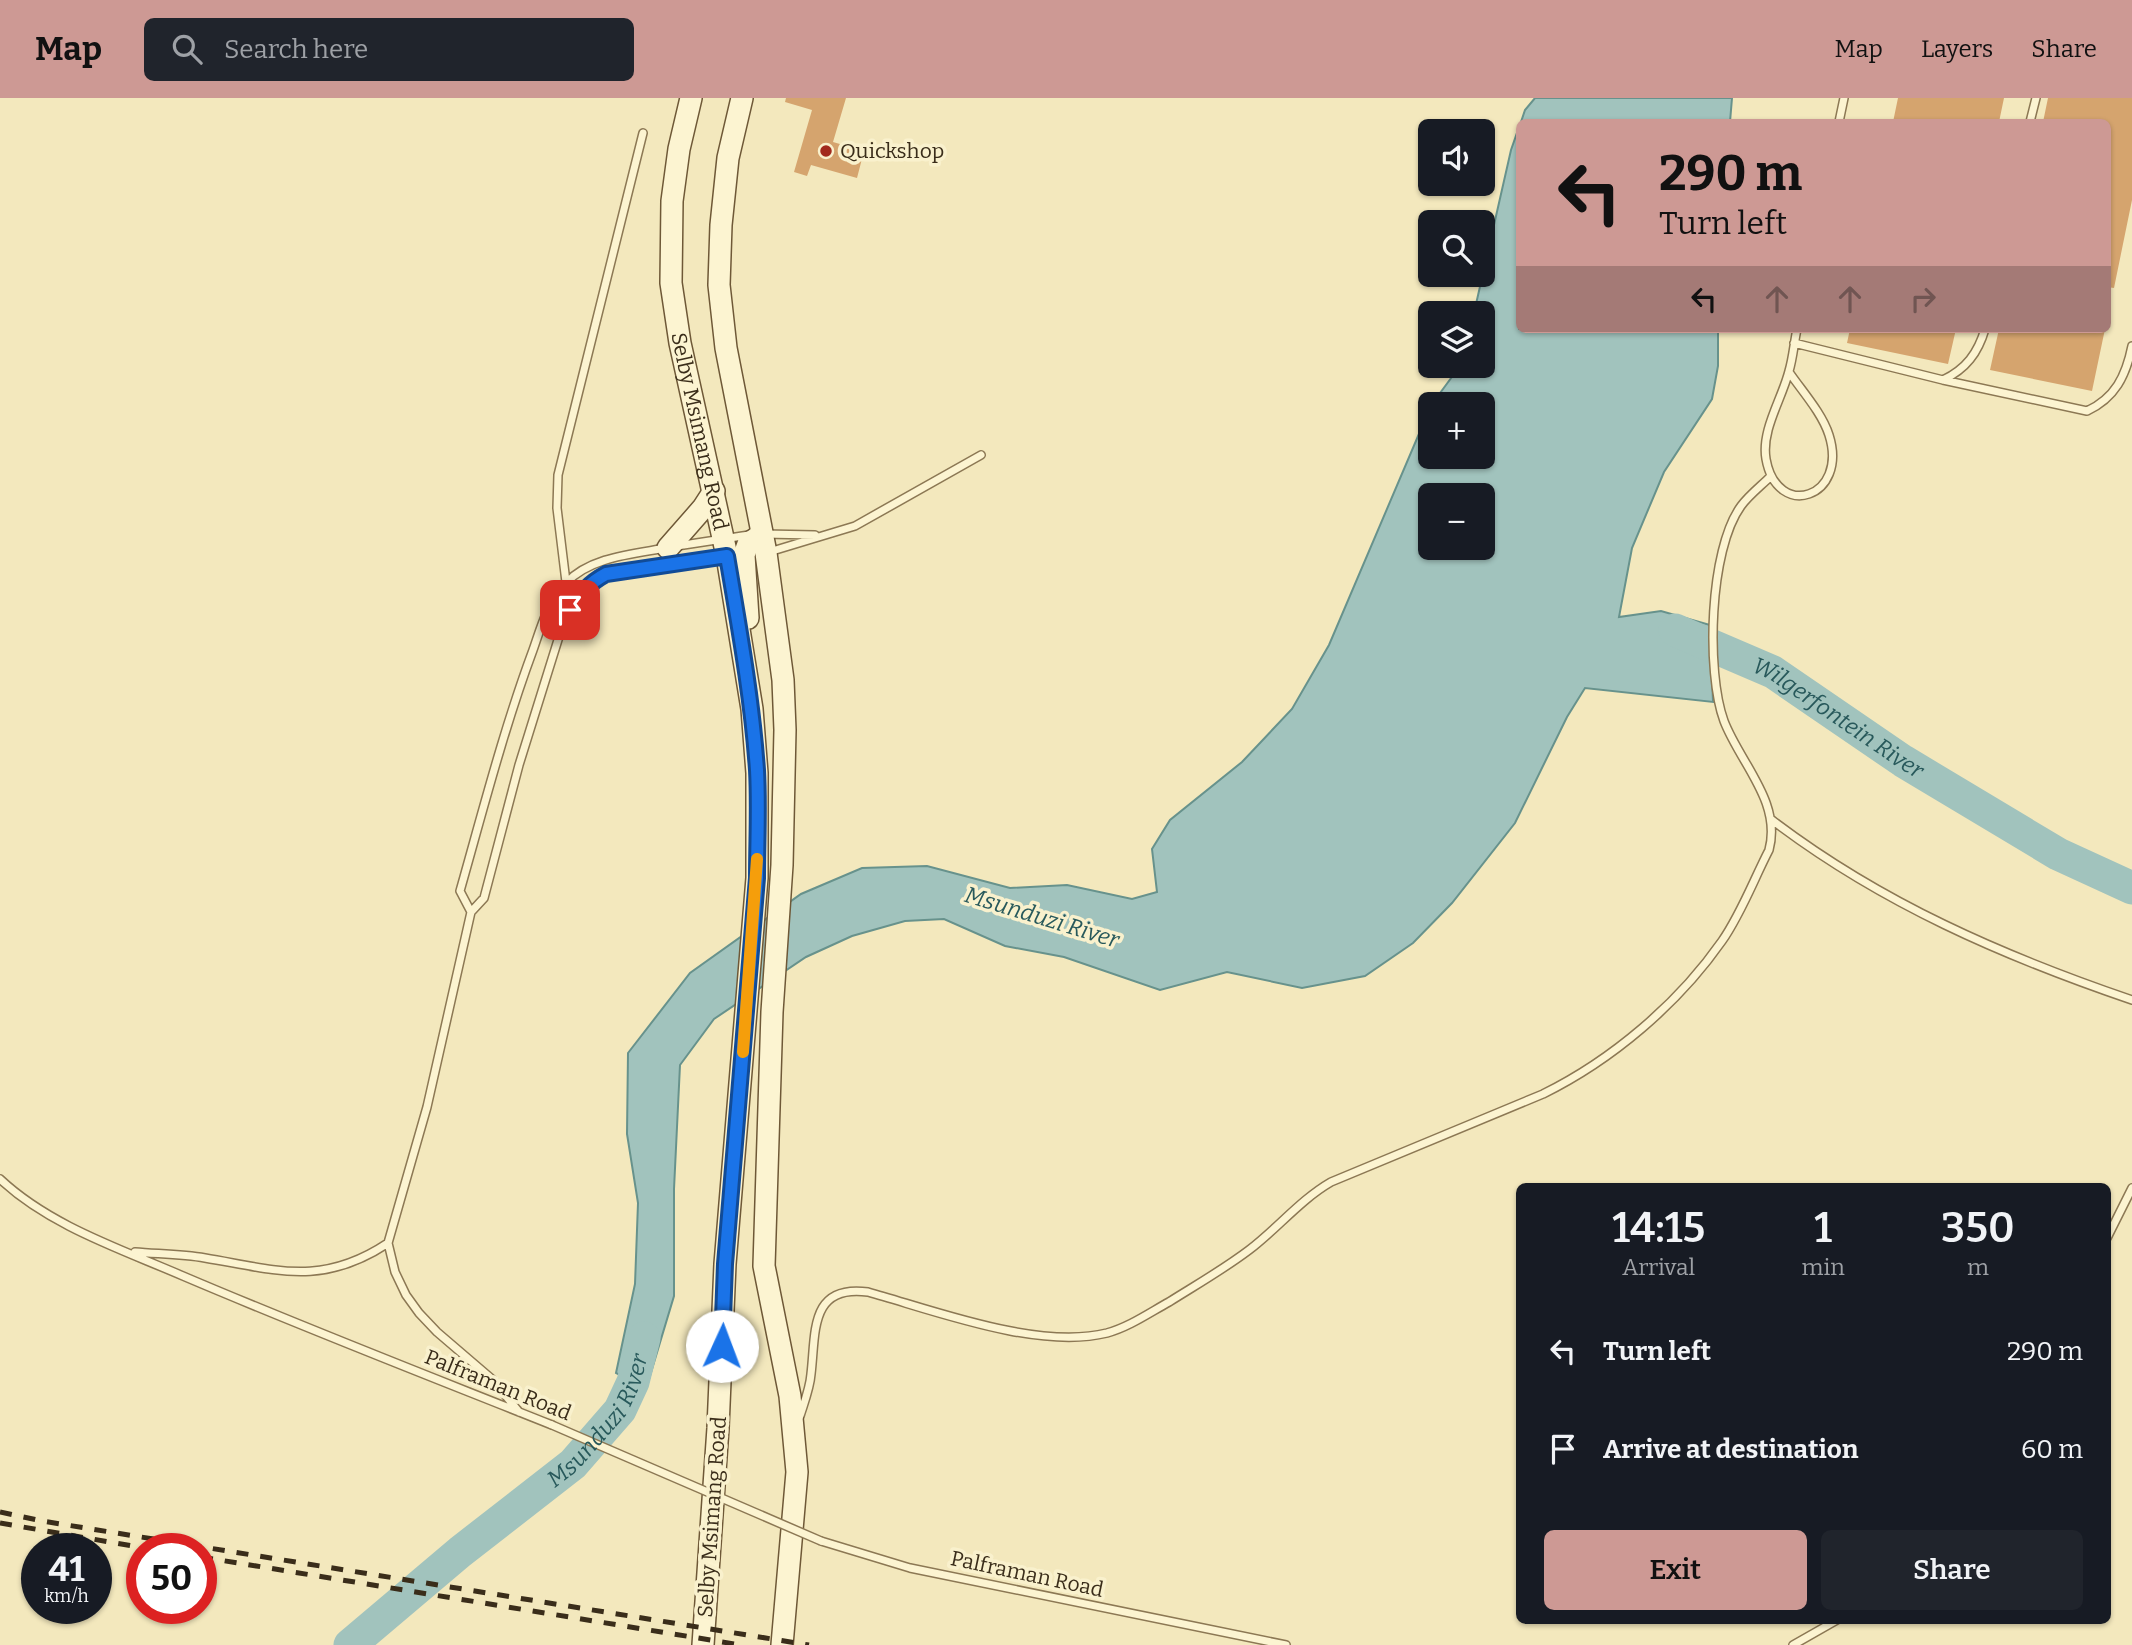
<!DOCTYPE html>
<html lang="en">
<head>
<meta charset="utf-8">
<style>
  :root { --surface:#171b24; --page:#20242c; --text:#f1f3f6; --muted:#9ea1a6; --accent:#cd9994 }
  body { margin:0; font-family:Bitter,serif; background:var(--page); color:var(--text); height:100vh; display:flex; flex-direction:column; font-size:26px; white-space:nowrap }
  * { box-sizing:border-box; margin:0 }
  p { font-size:23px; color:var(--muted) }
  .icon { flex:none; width:38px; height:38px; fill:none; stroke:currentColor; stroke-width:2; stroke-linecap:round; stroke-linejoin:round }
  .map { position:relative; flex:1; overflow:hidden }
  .side { position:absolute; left:1516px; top:1085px; width:595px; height:441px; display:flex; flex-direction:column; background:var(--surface); border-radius:10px; box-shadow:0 2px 5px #0004 }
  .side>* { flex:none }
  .top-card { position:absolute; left:1516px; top:21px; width:595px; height:214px; border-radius:10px; box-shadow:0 2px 5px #0004; background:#cd9994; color:#111; overflow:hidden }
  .fabs { position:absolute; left:1418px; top:21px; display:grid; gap:14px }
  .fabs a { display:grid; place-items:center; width:77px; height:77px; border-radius:10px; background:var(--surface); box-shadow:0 2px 5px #0004; font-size:35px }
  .speed { position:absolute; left:21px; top:1435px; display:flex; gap:14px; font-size:35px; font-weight:700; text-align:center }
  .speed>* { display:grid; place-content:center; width:91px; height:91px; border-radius:50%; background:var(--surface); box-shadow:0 2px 5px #0004; line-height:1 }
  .speed small { font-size:18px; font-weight:400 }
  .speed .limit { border:10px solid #d22; background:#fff; color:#111 }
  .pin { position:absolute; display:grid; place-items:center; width:60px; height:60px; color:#fff; margin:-30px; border-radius:14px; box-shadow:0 4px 10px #0006 }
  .me { position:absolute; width:77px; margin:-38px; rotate:2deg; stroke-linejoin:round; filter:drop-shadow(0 0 5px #0008) }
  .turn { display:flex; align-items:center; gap:24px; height:147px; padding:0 28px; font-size:32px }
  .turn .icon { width:91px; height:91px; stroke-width:2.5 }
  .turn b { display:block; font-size:49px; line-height:60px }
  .lanes { display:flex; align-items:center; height:66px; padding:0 28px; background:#0003; justify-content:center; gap:35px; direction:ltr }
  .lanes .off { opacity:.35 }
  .eta { display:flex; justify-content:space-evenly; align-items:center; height:119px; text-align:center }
  .eta b { font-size:42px; font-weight:600; line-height:49px }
  .primary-button { display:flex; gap:14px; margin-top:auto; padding:14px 28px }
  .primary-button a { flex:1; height:80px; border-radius:10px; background:var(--accent); color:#111; font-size:28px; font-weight:600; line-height:80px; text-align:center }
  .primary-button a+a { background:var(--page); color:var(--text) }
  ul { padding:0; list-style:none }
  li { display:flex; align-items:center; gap:21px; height:98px; padding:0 28px }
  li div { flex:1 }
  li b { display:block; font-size:26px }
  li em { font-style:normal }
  header { display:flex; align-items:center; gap:42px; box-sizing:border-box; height:98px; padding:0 35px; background:var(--accent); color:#111 }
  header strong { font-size:33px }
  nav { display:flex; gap:38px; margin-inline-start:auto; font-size:24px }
  .search { width:490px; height:63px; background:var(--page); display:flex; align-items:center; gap:18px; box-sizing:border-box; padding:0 24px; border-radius:10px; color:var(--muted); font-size:26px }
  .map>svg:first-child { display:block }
  .water { fill:#a1c3bd; stroke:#67928c; stroke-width:2; fill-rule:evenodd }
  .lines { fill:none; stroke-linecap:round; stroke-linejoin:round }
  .river { stroke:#a1c3bd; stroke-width:33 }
  .building { fill:#d5a46e }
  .service-casing { stroke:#8c7854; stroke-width:10 }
  .secondary-casing { stroke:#6e5837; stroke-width:24 }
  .service { stroke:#fcf4d1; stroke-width:7 }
  .secondary { stroke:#fcf4d1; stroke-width:21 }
  .rail { stroke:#3a2d1a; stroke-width:5; stroke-dasharray:12 12; stroke-linecap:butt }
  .service-bridge-casing { stroke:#8c7854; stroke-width:10; stroke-linecap:butt }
  .service-bridge { stroke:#fcf4d1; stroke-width:7 }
  .route-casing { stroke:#114b97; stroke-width:18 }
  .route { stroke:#1a73e8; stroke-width:12 }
  .slow { stroke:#f59e0b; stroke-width:12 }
  .poi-dot { fill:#a22a1d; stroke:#f9f1cd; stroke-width:2.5 }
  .labels { text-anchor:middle; stroke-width:7; stroke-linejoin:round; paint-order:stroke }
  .poi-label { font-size:21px; fill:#3a2d1a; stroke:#f9f1cd; text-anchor:start }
  .street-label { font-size:21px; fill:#3a2d1a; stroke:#f9f1cd }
  .water-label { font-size:23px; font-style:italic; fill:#28595b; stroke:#f9f1cd }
</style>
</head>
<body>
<header>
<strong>Map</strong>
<div class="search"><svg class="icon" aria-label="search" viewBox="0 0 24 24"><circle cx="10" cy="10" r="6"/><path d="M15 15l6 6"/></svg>Search here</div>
<nav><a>Map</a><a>Layers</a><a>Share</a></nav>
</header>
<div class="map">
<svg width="2132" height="1547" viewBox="0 0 2132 1547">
  <rect width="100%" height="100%" fill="#f3e8bd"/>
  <path class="water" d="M1535,0H1732L1730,24H1521L1525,12Z
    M1519,29V231H1718V268L1712,301L1664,374L1632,450L1619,519L1661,513L1710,527L1713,604L1585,590L1567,619L1515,725L1452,805L1413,845L1365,878L1302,890L1227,874L1160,892L1064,859L1005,848L944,821L905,823L852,838L806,859L714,921L680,967L674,1091V1198L646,1291L616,1275L635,1186L638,1105L627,1036L628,955L690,875L801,796L862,770L927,768L1010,790L1067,787L1132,801L1157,794L1152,751L1170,722L1242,664L1292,611L1329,547L1430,310V359H1482V306H1432L1460,268H1482V215H1474L1511,52ZM1430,397H1482V450H1430Z"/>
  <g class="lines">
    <g class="river">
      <path id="s1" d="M1675,532L1773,574L1903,663L2058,756L2132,790"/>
      <path id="s2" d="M350,1547L460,1454L573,1366L620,1312L633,1284L644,1240"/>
    </g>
  </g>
  <path class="building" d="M786,0H846L833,44L864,53L857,80L811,67L807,78L794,74L812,12L785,4Z
    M1898,0H2004L1999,24H1893Z
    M2048,0H2132V102L2114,190L2107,189V24H2043Z
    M1850,231H1956L1948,266L1847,245Z
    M1999,231H2105L2092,293L1990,272Z"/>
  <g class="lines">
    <g class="service-casing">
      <path id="service" d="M1839,24L1844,0
        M2030,24L2036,0
        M1794,245L1943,282L2087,313C2115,300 2126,278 2132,248
        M1789,274C1802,293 1822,315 1829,337C1849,400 1777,423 1766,361C1761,332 1782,301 1789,273C1793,260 1794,245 1797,231
        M1943,282C1966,271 1978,255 1985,231
        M764,436L815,437
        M677,448L749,437
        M769,454L855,428L981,357
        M566,484L557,410L558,377L643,35
        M1772,722C1881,805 2003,858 2132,902
        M471,814L460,793C483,712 504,630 533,552C541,529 548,503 566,485C590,459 633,456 666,450
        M0,1081C50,1128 121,1151 183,1178C305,1230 429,1278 552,1327
        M2107,1140L2132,1090
        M135,1154C158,1156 182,1156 205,1160C277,1172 322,1189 388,1145
        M519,1314L493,1282L437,1234L419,1215L406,1197L395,1174L388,1145L427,1009L471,814L484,800L519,667L562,529C572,506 583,488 606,476L725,458
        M800,1318C804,1305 810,1290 811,1276C816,1235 809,1186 868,1194C936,1213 1038,1252 1107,1235C1129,1229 1149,1215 1169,1204C1196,1187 1224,1171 1249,1152C1278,1130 1300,1102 1331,1084L1543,996C1612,962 1678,906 1722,843C1741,816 1754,781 1769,752C1782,704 1740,665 1724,623C1706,574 1709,452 1741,408C1749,397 1761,388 1771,378
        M821,1443L910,1470L1286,1547
        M1793,1547L1837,1522"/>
    </g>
    <g class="secondary-casing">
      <g id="secondary">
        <path id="s3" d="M691,0L679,51L672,103L671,185L680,245L727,458L752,611L757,675V780L725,1166L718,1330L703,1547"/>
        <path d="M742,0L728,60L721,127L719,187L726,250L766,455L783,582L785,632L782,767L772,914L764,1168L790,1298L797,1374L782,1547"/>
        <path d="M668,450L703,410L714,393"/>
        <path d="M748,520L744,457L748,446L762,436"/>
      </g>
    </g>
    <use href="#service" class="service"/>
    <use href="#secondary" class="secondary"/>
    <path class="rail" d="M0,1414L42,1423L809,1547
      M0,1425L150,1451
      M201,1459L741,1547"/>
    <g class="service-bridge-casing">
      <path id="service-bridge" d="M552,1327L821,1443"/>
    </g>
    <use href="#service-bridge" class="service-bridge"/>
  </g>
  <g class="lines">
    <g class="route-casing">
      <path id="route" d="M570,512C580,496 589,485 606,476L727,458C739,529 752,600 757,672C759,708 757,744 757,780L725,1166L722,1248"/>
    </g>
    <use href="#route" class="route"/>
    <path class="slow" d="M743,954L757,761"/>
  </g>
  <circle class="poi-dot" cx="826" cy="53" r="7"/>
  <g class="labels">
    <g class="poi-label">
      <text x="840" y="60">Quickshop</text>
    </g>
    <g class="street-label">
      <text dy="7" stroke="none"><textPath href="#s3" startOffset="338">Selby Msimang Road</textPath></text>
      <text transform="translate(498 1287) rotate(22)" y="7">Palframan Road</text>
      <text transform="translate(712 1419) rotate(-86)" y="7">Selby Msimang Road</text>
      <text transform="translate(1027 1476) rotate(12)" y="7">Palframan Road</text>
    </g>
    <g class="water-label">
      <text dy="8" stroke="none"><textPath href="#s1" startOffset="186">Wilgerfontein River</textPath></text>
      <text transform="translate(1042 819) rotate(17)" y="8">Msunduzi River</text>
      <text dy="8" stroke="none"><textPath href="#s2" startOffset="338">Msunduzi River</textPath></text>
    </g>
  </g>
</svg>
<div class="fabs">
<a><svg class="icon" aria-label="sound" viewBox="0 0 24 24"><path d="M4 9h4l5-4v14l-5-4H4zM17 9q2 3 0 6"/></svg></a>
<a><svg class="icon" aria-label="search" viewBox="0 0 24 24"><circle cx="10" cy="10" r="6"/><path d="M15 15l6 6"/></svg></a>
<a><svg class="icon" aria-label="layers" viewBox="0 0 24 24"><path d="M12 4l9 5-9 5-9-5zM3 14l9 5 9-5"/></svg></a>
<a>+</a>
<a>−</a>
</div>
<div class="speed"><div>41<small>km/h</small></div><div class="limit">50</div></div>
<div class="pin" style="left:570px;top:512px;background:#d93025"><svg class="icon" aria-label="arrive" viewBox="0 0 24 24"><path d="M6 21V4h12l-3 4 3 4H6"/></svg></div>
<svg class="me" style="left:722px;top:1248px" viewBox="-20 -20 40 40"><circle r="19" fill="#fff"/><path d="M0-13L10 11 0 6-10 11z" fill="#1a73e8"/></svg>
<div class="top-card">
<div class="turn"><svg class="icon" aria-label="left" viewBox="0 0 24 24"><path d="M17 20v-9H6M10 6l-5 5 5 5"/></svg><div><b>290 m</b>Turn left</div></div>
<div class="lanes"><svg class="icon" aria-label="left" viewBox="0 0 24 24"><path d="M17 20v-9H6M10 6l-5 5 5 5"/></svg><svg class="icon off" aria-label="ahead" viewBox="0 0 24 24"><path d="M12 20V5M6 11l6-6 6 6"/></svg><svg class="icon off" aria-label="ahead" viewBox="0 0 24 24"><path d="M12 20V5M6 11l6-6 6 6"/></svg><svg class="icon off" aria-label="right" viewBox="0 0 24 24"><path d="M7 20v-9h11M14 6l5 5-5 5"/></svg></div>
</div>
<section class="side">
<div class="eta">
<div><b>14:15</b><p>Arrival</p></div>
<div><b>1</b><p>min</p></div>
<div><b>350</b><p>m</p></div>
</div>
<ul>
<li><svg class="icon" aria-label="left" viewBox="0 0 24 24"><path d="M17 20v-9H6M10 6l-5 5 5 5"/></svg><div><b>Turn left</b></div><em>290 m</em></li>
<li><svg class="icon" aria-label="arrive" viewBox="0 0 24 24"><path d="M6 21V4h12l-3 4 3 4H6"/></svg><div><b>Arrive at destination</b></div><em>60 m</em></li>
</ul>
<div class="primary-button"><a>Exit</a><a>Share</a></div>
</section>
</div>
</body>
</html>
